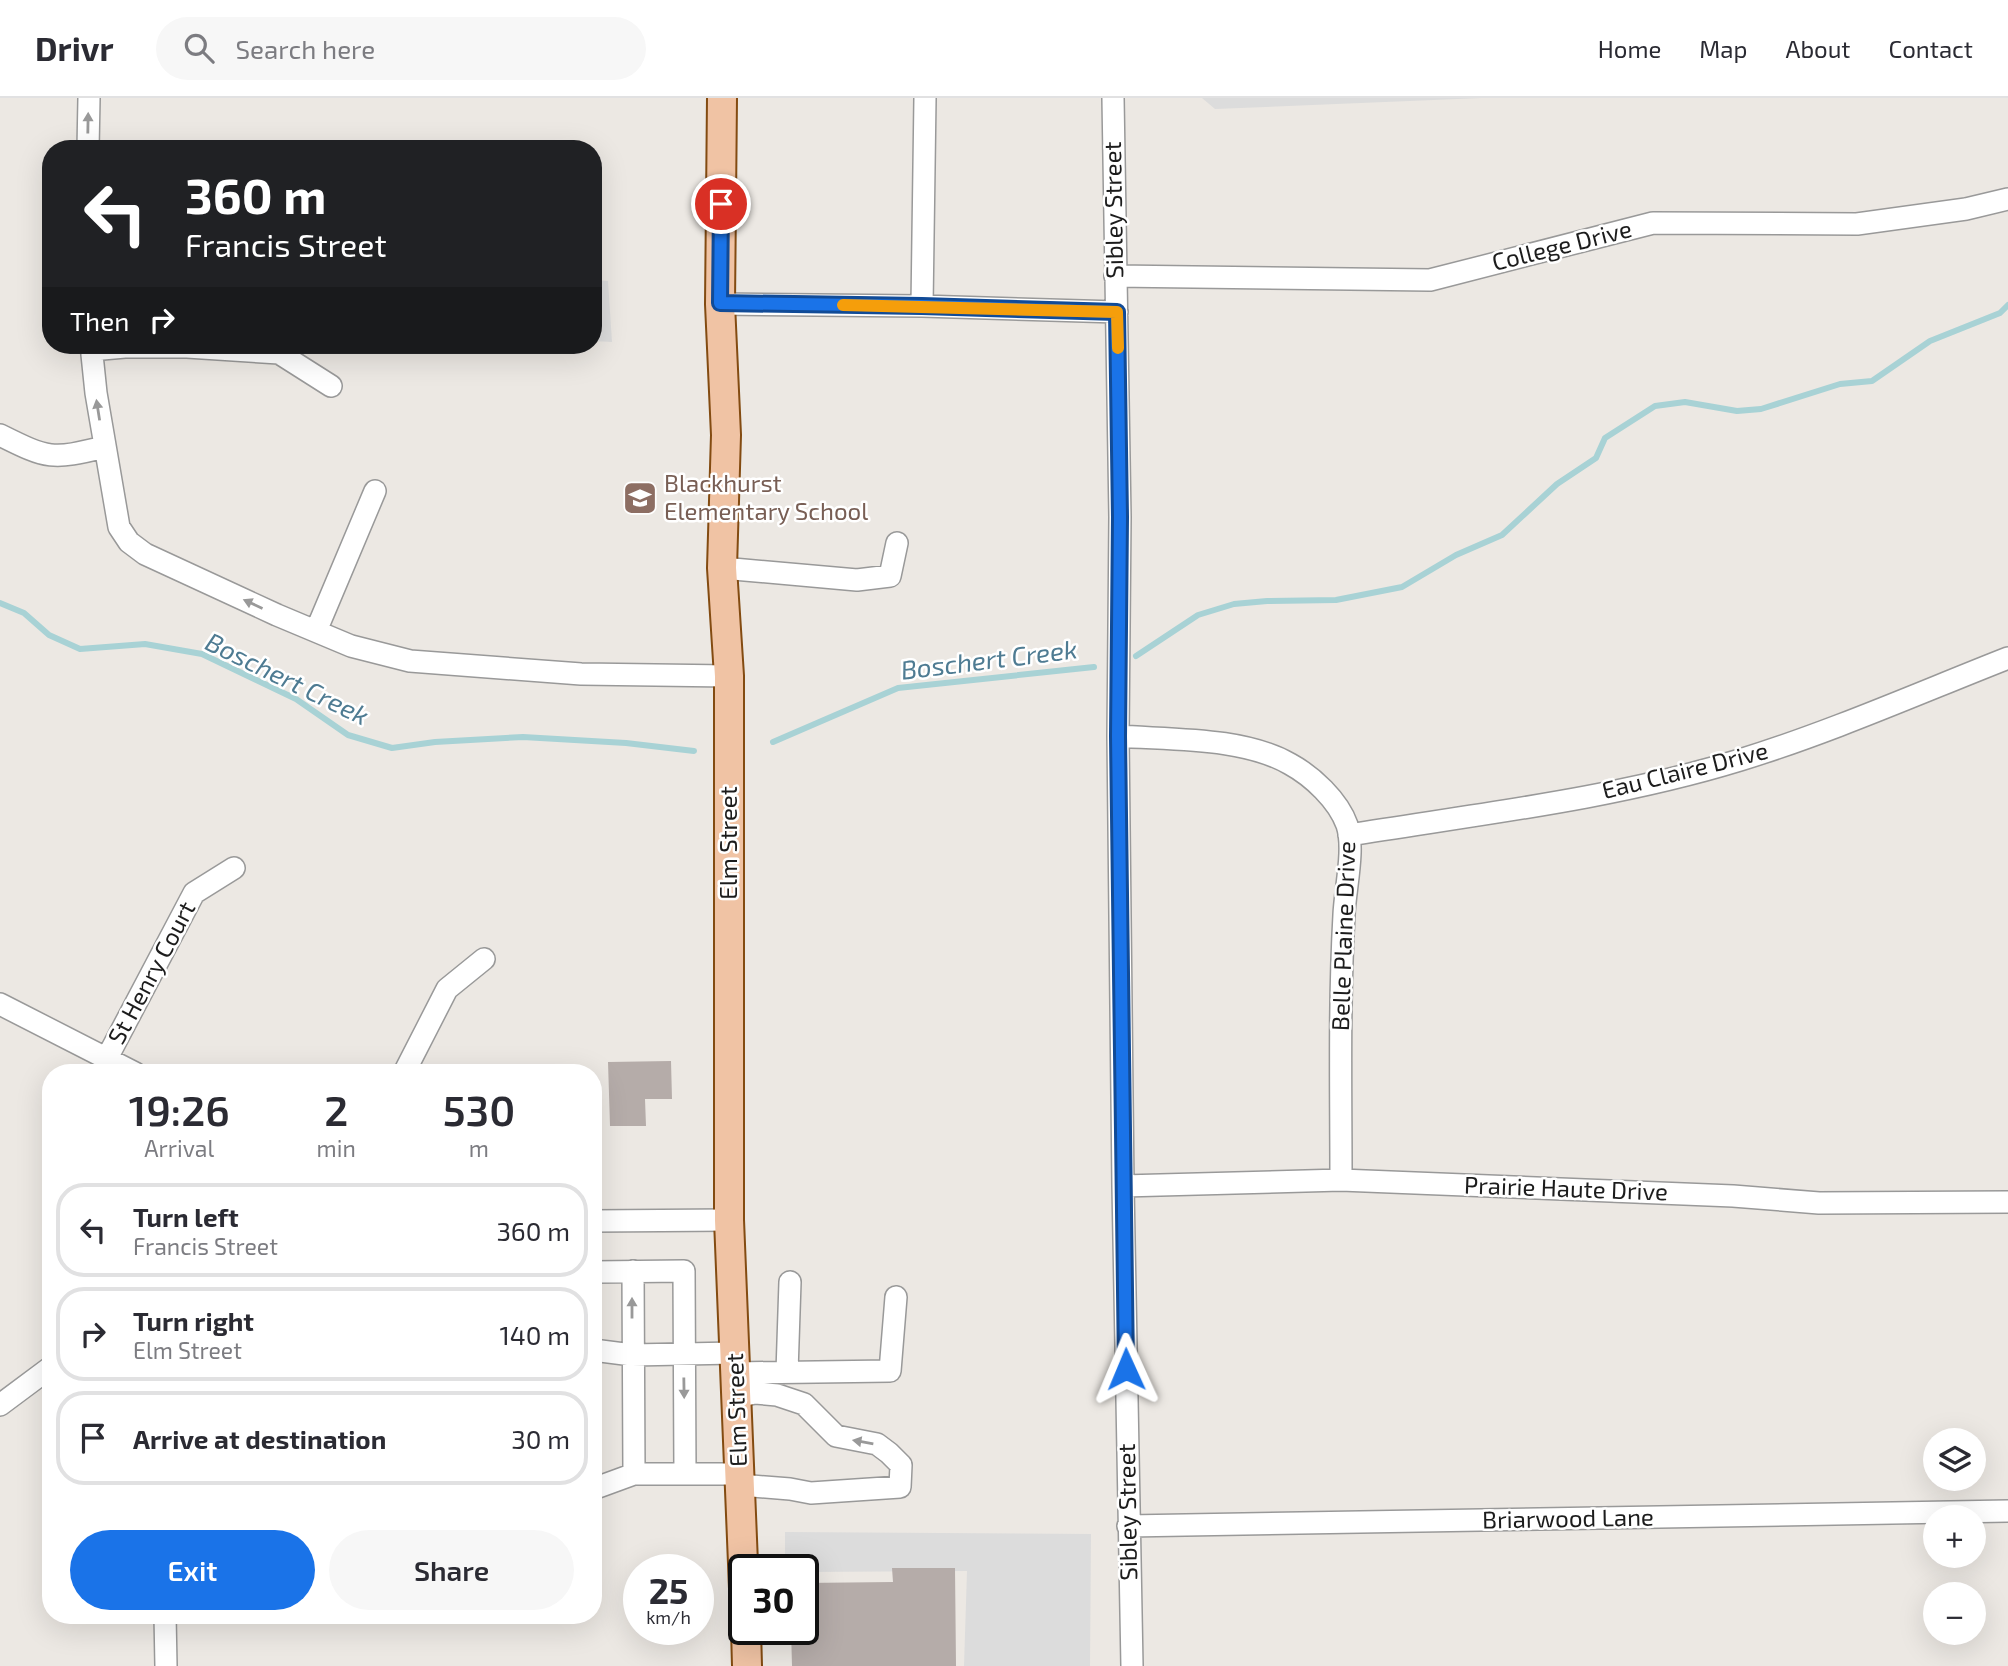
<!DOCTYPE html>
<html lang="en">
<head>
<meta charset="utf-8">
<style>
  :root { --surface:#fff; --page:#f7f7f7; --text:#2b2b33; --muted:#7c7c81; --line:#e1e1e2; --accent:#1a73e8 }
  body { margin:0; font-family:"Exo 2",sans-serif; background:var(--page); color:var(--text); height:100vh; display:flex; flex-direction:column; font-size:26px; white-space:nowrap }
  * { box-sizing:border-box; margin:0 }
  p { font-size:23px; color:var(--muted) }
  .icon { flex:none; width:38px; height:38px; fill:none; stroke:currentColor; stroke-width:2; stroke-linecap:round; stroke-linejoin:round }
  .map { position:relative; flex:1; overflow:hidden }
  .details { position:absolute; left:42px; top:966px; width:560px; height:560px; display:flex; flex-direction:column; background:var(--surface); border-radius:28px; box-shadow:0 7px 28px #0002 }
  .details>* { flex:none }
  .guide { position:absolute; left:42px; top:42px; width:560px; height:214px; border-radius:28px; box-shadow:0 7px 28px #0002; background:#202124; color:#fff; overflow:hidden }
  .fabs { position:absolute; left:1923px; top:1330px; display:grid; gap:14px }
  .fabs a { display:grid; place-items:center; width:63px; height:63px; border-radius:50%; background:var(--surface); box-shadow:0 7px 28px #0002; font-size:35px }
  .speed { position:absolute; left:623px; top:1456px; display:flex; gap:14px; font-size:35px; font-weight:700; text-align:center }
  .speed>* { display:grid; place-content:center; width:91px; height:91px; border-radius:50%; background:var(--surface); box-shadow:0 7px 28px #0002; line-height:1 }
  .speed small { font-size:18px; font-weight:400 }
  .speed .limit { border:4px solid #111; border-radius:10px; background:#fff; color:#111 }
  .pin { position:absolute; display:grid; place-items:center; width:60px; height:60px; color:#fff; margin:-30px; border:4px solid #fff; border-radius:50%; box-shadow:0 2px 7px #0007 }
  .me { position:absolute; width:77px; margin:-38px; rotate:359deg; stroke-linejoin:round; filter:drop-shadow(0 0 5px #0008) }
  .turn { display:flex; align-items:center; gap:24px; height:147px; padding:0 28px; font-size:32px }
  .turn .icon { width:91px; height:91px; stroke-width:2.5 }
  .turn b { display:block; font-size:49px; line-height:60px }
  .then { display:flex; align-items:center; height:66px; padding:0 28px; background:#0003; gap:14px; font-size:26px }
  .eta { display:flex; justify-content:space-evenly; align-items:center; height:119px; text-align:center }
  .eta b { font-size:42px; font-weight:600; line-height:49px }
  .action { display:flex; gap:14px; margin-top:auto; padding:14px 28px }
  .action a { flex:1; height:80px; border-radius:42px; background:var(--accent); color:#fff; font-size:28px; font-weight:600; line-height:80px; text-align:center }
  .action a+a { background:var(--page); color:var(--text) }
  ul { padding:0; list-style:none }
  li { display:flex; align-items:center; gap:21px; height:94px; margin:0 14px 10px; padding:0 14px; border:4px solid var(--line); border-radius:28px }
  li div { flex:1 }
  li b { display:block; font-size:26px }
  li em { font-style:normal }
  header { display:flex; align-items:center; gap:42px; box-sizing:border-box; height:98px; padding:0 35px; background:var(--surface); border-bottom:2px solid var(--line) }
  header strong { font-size:33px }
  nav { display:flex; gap:38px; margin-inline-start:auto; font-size:24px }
  .search { width:490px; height:63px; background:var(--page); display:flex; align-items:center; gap:18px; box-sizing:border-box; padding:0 24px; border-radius:38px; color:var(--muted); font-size:26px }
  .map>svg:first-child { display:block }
  .parking { fill:#dcdcdc }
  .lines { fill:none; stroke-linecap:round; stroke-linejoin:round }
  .stream { stroke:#a8d2d5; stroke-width:6 }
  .building { fill:#b5aca9 }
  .minor-casing { stroke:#999; stroke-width:24 }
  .major-casing { stroke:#834b11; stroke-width:32 }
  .minor { stroke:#fff; stroke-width:21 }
  .major { stroke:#f0c3a4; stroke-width:28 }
  .oneway { fill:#999 }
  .route-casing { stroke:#114b97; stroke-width:18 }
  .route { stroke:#1a73e8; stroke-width:12 }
  .slow { stroke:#f59e0b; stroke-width:12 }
  .labels { text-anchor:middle; stroke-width:5; stroke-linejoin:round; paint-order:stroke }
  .street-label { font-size:24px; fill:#1c1c1c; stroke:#fff }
  .education-label { font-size:24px; fill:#785e54; stroke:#fff; text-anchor:start }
  .water-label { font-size:26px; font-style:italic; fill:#4e7b92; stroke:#fff }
</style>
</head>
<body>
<header>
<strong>Drivr</strong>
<div class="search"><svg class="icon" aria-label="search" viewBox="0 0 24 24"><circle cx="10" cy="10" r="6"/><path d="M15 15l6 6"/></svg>Search here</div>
<nav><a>Home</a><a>Map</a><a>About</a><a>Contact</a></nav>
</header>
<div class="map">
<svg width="2008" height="1568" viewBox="0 0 2008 1568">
  <rect width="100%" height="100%" fill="#ece8e3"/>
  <path class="parking" d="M1202,0H1482L1215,11Z
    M593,182L608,183L612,244L593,243Z
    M785,1434L1091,1436L1090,1568H964L967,1473L803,1474V1472H785Z"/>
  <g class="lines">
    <path class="stream" d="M0,505L24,515L49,537L80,551L145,546L202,556L296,601L348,637L392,650L435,644L523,639L626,645L694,653
      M1136,558L1198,517L1234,506L1267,503L1336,502L1402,489L1456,457L1502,437L1557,386L1596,360L1605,340L1655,308L1685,304L1737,313L1761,311L1840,286L1872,283L1930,243L2000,215L2008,207
      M773,644L898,590L1094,569"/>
  </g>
  <path class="building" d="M671,963L672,1001H645L646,1028H610L608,964Z
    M892,1470H955L956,1568H792L791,1531H803V1485L893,1484Z"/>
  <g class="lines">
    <g class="minor-casing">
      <path id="minor" d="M1113,0L1120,419L1118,638L1123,1088L1132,1568
        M88,51L89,0
        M1115,178L1430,182L1653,125L1857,126L1966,111L2008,101
        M720,206L922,208L1117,214
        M922,208L925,0
        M91,247L96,295L119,429L129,444L145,456L277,517L351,548L410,563L581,576L729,578
        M91,252L125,249H187L279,255L331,288
        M0,337C48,361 52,362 104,349
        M722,470L857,482L890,478L897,445
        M316,533L375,393
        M1118,638C1171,642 1243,639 1290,666C1312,678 1338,702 1347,727C1355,751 1345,791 1344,817C1339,905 1341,994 1341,1082
        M1349,737C1479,716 1613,701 1740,662C1831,634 1919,595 2008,560
        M0,906L135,975
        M107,960L194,795L234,770
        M404,975L447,891L484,861
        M1123,1088L1341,1082L1733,1098L1819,1105L2008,1104
        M593,1123L729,1122
        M633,1173L634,1376
        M593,1174L684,1173L685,1376
        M593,1252L632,1257L735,1255
        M787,1274L790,1184
        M735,1275L890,1273L896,1199
        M736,1299L755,1295L777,1297L804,1306L836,1338L877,1346L889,1355L901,1367L900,1389L811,1395L790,1391L740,1387
        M0,1307L51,1269
        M593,1391L634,1376H739
        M1128,1428L2008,1413
        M165,1517L166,1568"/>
    </g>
    <g class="major-casing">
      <path id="major" d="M722,0L720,206L726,337L722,470L729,578V1122L744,1490
        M746,1531L747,1568"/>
    </g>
    <use href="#minor" class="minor"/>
    <use href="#major" class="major"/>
  </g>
  <defs><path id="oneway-solid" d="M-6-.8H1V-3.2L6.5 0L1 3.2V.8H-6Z" transform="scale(1.75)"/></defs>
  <g class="oneway">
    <use href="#oneway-solid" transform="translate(88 25) rotate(-89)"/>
    <use href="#oneway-solid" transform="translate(98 312) rotate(-99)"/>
    <use href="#oneway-solid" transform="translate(253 506) rotate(-155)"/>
    <use href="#oneway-solid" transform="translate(632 1210) rotate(-90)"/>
    <use href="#oneway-solid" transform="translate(684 1290) rotate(89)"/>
    <use href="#oneway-solid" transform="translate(863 1344) rotate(-170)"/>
  </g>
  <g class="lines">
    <g class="route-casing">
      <path id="route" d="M721,106L720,205L922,208L1117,214L1120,419L1118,638L1126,1271"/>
    </g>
    <use href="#route" class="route"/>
    <path class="slow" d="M843,207L1117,214L1118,250"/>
  </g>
  <defs>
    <g id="school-square" transform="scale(1.75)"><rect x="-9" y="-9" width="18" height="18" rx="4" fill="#8d6e63" stroke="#fff"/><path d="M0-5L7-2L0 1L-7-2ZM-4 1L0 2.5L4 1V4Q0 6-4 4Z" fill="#fff"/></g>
  </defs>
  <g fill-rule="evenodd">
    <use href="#school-square" x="640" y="400"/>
  </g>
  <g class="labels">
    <g class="street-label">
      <text transform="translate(1114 112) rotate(-91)" y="8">Sibley Street</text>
      <text transform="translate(1562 148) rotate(-14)" y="8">College Drive</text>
      <text transform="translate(1685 673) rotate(-14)" y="8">Eau Claire Drive</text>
      <text transform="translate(729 745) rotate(-90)" y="8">Elm Street</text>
      <text transform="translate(1344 838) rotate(-88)" y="8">Belle Plaine Drive</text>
      <text transform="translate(152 875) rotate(-62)" y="8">St Henry Court</text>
      <text transform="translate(1566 1091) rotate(2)" y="8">Prairie Haute Drive</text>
      <text transform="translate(737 1312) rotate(-92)" y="8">Elm Street</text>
      <text transform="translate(1128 1414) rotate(-91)" y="8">Sibley Street</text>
      <text transform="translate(1568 1421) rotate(-1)" y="8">Briarwood Lane</text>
    </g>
    <g class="education-label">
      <text x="664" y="394">Blackhurst<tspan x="664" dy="28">Elementary School</tspan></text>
    </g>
    <g class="water-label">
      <text transform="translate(989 562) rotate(-7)" y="9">Boschert Creek</text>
      <text transform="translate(287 581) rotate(26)" y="9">Boschert Creek</text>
    </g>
  </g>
</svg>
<div class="fabs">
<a><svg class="icon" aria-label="layers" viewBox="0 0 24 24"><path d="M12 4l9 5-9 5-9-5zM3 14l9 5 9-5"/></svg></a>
<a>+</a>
<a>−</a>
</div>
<div class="speed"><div>25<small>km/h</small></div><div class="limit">30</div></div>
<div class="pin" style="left:721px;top:106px;background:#d93025"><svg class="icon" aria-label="arrive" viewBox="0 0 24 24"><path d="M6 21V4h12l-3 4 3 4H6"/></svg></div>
<svg class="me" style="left:1126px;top:1271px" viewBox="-20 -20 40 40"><path d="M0-17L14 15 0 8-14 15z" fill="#1a73e8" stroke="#fff" stroke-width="4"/></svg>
<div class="guide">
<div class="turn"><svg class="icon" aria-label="left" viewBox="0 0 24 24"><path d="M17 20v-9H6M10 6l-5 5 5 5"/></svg><div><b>360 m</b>Francis Street</div></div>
<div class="then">Then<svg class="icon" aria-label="right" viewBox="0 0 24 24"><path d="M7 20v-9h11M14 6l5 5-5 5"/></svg></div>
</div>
<section class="details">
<div class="eta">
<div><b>19:26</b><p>Arrival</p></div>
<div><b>2</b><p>min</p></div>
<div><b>530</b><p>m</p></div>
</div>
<ul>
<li><svg class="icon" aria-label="left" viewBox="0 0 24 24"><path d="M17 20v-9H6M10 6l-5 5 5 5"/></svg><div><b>Turn left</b><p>Francis Street</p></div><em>360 m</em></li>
<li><svg class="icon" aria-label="right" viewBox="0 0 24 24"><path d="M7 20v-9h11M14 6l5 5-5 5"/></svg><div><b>Turn right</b><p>Elm Street</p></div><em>140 m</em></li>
<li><svg class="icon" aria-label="arrive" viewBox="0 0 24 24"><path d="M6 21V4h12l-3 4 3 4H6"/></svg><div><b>Arrive at destination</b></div><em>30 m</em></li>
</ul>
<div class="action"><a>Exit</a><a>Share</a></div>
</section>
</div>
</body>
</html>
